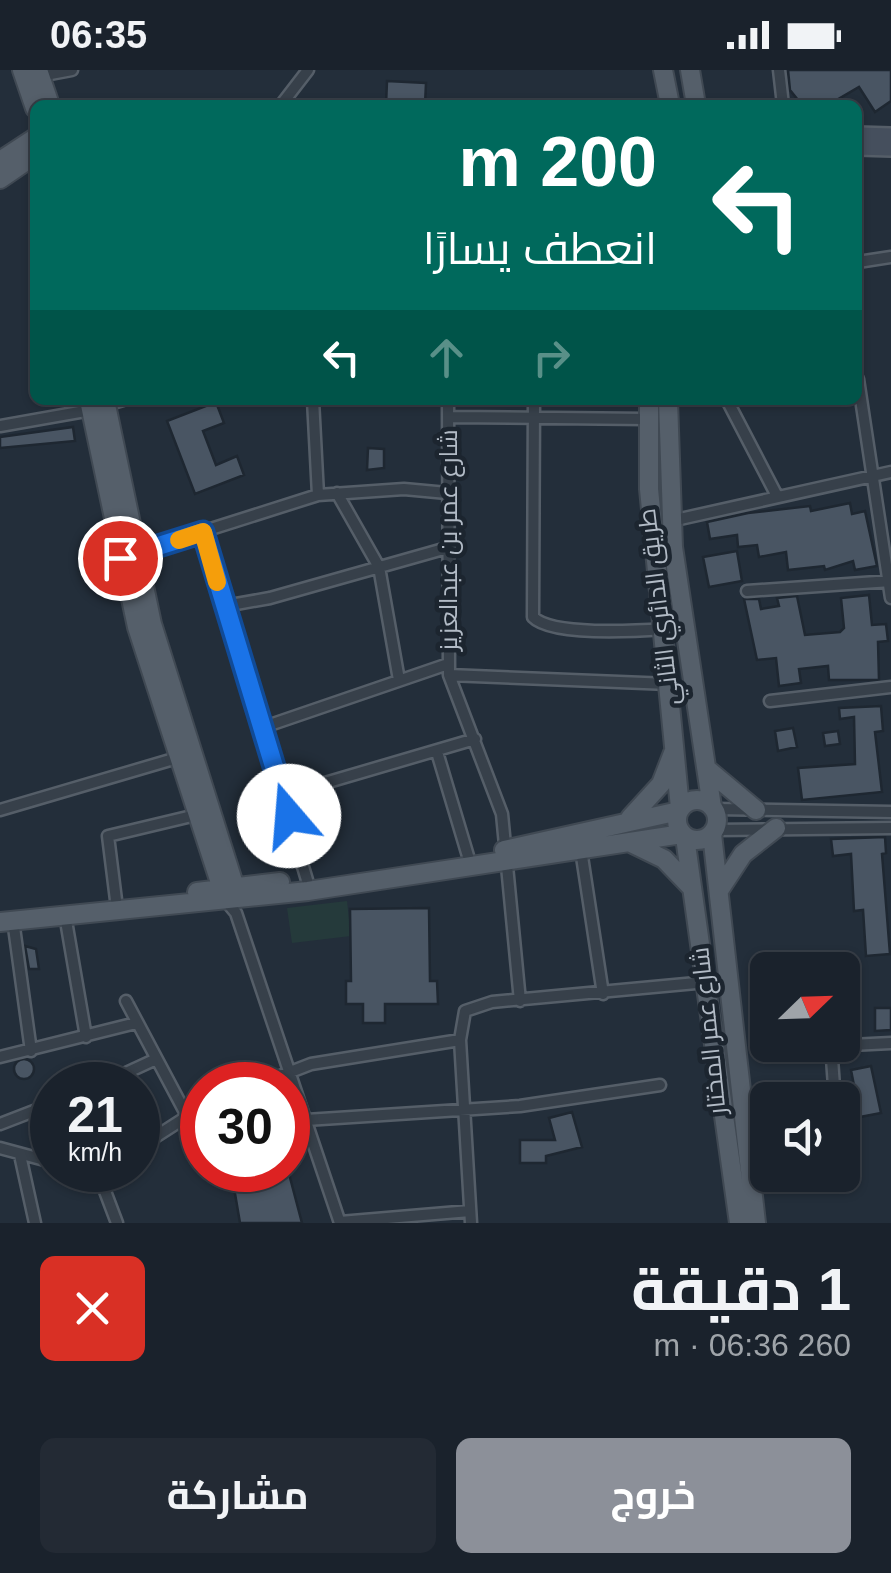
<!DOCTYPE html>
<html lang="ar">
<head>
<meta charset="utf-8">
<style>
  :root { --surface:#1a222c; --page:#232a34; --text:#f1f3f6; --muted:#9fa4a9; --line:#383f48; --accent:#8c9099 }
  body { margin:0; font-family:Arial,Cairo,sans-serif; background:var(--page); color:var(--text); direction:rtl; height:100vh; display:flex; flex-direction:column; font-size:38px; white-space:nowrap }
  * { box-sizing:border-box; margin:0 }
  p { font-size:32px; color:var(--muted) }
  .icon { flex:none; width:55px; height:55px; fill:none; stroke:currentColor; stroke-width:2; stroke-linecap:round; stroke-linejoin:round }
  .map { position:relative; height:1153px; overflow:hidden; direction:ltr }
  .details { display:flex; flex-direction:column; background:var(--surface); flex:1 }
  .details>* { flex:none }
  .guide { position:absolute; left:30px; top:30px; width:832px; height:305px; border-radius:15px; box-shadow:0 2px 8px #0004,0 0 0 2px var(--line); direction:rtl; background:#00695c; color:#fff; overflow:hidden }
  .needle { width:65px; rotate:67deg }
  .controls { position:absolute; left:750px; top:882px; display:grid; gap:20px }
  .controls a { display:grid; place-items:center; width:110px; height:110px; border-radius:15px; background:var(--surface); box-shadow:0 2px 8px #0004,0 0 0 2px var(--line); font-size:50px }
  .speed { position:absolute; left:30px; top:992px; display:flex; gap:20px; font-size:50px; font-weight:700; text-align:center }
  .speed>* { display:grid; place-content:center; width:130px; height:130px; border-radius:50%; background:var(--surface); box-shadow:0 2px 8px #0004,0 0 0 2px var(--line); line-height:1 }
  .speed small { font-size:25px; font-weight:400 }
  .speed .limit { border:15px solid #d22; background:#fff; color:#111 }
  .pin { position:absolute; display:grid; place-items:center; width:85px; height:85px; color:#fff; margin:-42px; border:5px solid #fff; border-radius:50%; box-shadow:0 2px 10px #0007 }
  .me { position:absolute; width:110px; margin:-55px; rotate:342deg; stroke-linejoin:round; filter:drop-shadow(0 0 8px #0008) }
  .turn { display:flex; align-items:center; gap:35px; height:210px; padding:0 40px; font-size:45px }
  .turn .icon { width:130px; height:130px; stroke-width:2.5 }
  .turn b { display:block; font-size:70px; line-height:85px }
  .lanes { display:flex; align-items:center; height:95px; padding:0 40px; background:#0003; justify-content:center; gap:50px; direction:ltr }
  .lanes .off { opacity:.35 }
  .round { display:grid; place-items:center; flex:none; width:105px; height:105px; border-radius:15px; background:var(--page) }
  .headline { display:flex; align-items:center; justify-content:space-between; height:170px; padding:0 40px }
  h1 { font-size:60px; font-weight:700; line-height:75px }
  .action { display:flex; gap:20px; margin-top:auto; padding:20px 40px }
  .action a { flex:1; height:115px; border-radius:15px; background:var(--accent); color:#fff; font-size:40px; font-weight:700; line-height:115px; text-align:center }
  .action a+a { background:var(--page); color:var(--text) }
  .status { display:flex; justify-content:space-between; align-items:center; height:70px; padding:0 50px; background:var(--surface); direction:ltr }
  .status svg { height:28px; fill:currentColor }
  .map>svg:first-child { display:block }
  .green { fill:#253a3b }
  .building { fill:#495563; stroke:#1e2731; stroke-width:2.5 }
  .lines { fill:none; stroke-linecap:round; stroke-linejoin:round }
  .street-casing { stroke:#555e68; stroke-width:15 }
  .secondary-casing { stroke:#555e68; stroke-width:20 }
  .primary-casing { stroke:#404953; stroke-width:22 }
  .street { stroke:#37404a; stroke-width:10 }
  .secondary { stroke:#454f5d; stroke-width:15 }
  .primary { stroke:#555f6a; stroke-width:18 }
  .route-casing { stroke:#114b97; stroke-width:25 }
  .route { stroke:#1a73e8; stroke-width:18 }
  .slow { stroke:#f59e0b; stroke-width:18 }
  .labels { text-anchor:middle; stroke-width:9; stroke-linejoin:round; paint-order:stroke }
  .street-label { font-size:25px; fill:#b2bbc6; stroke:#1c252f }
</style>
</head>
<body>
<div class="status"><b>06:35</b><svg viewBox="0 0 49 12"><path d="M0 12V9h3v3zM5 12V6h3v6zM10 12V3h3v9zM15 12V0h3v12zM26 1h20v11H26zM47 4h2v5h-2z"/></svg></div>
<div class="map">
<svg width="891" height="1153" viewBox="0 0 891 1153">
  <rect width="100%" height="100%" fill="#232e3a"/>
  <path class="green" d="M347,831L351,866L292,873L287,838Z"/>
  <path class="building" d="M788,0H891V31L875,42L859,17L828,35H802L790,20Z
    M387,11L426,13L425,35H386Z
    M216,332L224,353L203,361L216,395L237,386L244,405L195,424L167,351Z
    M73,357L75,371L0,378V367Z
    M368,378L384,379V398L367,400Z
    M850,433L852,444L865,441L877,496L855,500L853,491L825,500L824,496L788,500L786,482L759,487L757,475L738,477L737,465L710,469L707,452L748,443L810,436L811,441Z
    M737,481L742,511L709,517L703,487Z
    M869,525L872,555L886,554L888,571L878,572L879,610H829L828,596L799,599L801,613L779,616L776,588L757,590L744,529H759L761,539L779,536L777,528L797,526L805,565L840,562L844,558L841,528Z
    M881,636L883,661L875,662L882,722L802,730L798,698L855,694L854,647L840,649L839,638Z
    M793,658L797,677L778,681L775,661Z
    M838,661L840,674L825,676L823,663Z
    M885,767L886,783L882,784L890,884L866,886L863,840L854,841L851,784L833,786L831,769Z
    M429,838L430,911H437L438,934H385V953H363V934H346V911H351L350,839Z
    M25,876L36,879L39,899H29Z
    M875,938H891V960L875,961Z
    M14 999a10 10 0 1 1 20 0a10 10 0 1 1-20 0Z
    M871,996L881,1043L860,1047L851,1000Z
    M572,1042L582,1077L546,1086V1093H520V1070H555L549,1048Z
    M237,1100H288L302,1153H240L232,1106Z"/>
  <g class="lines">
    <g class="street-casing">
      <path id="street" d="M779,0L783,35
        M40,6L72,0
        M281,35L308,0
        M858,192L891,187
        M858,309L891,528
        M313,330L318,425
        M448,330L449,605L502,744L520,931
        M534,330L533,547C551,566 636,561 664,559
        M727,330L777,426
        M106,335L123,330
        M448,347L647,349
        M0,356L91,340
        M337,423L379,497L399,610
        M671,451L891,402
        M203,462L307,810
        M135,483L318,425L404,419L447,423
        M747,521L891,511
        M225,536L270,528L447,478
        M449,605L669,614
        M770,631L891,617
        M261,658L448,594
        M437,682L468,786
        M284,725L475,669
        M715,739L891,742
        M0,740L177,688
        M715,760L891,758
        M581,780L603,924
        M116,830L108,766L196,745
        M226,831L236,843L340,1153
        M65,845L86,967
        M13,850L31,981
        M126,931L186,1044
        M831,975L835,1030
        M831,976L891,973
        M0,987L136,953
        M100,1015L154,990
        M257,1015L311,994L460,970
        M306,1050L520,1036L660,1015
        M0,1054L52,1034
        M0,1078L52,1092
        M138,1078L202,1037
        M20,1085L35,1153
        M97,1100L117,1153
        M340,1152L470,1141
        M471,1153L460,970L465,941L492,932L707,912"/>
    </g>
    <g class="secondary-casing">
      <path id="secondary" d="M858,65L891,66
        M858,77L891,78"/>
    </g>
    <g class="primary-casing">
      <path id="primary" d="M22,0L35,38
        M38,0L50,35
        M663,0L670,35
        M690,0L696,35
        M0,91L35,68
        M0,109L35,85
        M89,330L137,557L224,825
        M105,330L152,554L237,824
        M649,330V419L680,738
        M668,330L673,477L712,737
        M707,699L756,740
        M677 750a20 20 0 1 1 40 0a20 20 0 1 1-40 0Z
        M630,748L661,714L673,683
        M712,764L756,1153
        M685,767L739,1153
        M631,773L664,789L690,816
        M504,780L679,741
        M720,819L743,784L776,758
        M197,822L280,812
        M0,852L308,821L682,764"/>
    </g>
    <use href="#street" class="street"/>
    <use href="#secondary" class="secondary"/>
    <use href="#primary" class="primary"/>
  </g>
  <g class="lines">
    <g class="route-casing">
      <path id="route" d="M120,488L203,462L289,746"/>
    </g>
    <use href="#route" class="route"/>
    <path class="slow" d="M179,470L203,462L217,512"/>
  </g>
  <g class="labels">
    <g class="street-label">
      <text transform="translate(448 470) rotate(-90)" y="9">شارع عمر بن عبدالعزيز</text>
      <text transform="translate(658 537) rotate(-97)" y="9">طريق الدائري الثاني</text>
      <text transform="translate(708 961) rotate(-96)" y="9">شارع عمر المختار</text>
    </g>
  </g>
</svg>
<div class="controls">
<a><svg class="needle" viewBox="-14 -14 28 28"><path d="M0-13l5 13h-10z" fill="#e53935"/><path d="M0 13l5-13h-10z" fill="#9fa4a9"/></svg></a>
<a><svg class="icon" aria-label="sound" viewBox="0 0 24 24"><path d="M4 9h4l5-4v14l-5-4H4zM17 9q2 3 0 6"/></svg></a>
</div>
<div class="speed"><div>21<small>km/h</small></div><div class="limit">30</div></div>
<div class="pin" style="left:120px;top:488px;background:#d93025"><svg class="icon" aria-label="arrive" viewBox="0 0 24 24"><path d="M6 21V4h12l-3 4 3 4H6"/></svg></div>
<svg class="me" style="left:289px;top:746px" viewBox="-20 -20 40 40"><circle r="19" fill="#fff"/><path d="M0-13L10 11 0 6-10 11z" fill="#1a73e8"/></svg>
<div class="guide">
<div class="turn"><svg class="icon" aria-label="left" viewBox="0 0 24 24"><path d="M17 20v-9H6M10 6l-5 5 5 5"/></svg><div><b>200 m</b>انعطف يسارًا</div></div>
<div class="lanes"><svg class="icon" aria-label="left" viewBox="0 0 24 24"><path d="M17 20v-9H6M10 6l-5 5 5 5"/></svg><svg class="icon off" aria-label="ahead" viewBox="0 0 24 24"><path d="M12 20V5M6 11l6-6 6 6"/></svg><svg class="icon off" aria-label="right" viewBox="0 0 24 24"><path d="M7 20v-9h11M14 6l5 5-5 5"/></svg></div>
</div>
</div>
<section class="details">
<div class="headline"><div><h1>1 دقيقة</h1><p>260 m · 06:36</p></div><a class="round" style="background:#d93025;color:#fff"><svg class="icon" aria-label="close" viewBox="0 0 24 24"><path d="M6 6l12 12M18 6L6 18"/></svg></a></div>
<div class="action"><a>خروج</a><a>مشاركة</a></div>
</section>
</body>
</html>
